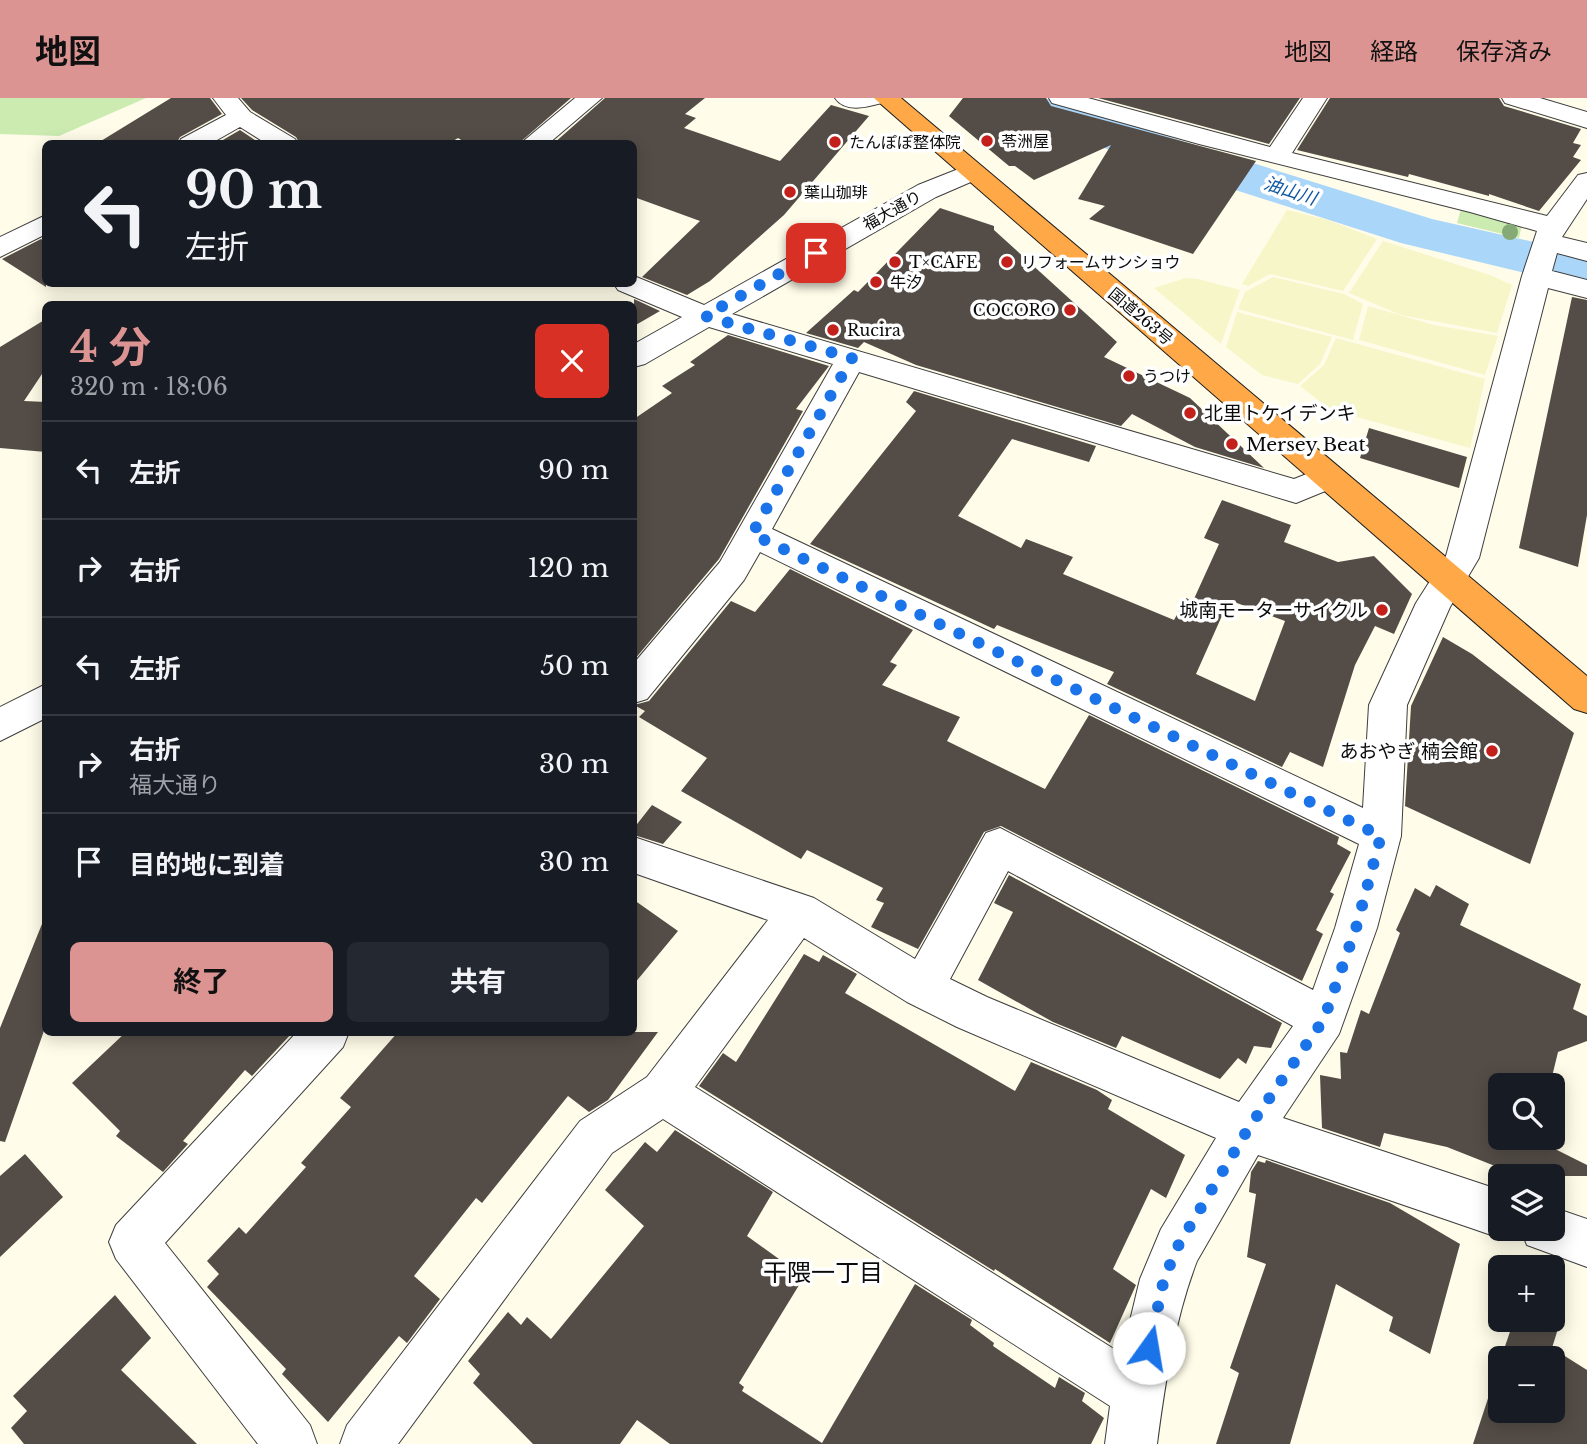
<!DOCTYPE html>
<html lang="ja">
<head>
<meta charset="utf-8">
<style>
  :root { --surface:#171b24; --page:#242831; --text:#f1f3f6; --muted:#9ea1a6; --line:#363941; --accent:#dc9493 }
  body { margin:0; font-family:"Libre Baskerville","Noto Sans JP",serif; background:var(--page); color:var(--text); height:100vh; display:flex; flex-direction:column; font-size:26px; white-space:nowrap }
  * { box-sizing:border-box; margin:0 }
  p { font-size:23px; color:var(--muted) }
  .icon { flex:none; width:38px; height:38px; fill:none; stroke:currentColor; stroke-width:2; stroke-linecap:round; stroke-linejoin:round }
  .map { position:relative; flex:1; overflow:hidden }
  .panel { position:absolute; left:42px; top:203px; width:595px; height:735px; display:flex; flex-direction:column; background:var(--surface); border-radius:10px; box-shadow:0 4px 18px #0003 }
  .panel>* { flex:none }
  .guide { position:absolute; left:42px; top:42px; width:595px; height:147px; border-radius:10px; box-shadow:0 4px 18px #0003; background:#171b24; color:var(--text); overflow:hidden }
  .controls { position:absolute; left:1488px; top:975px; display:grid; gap:14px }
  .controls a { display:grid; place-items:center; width:77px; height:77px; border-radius:10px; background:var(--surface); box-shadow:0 4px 18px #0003; font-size:35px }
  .pin { position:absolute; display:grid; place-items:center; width:60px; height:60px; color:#fff; margin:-30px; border-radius:14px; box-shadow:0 4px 10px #0006 }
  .me { position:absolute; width:77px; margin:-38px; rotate:13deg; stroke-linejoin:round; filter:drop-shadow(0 0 5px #0008) }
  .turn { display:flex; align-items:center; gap:24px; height:147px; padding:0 28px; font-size:32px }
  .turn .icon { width:91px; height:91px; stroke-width:2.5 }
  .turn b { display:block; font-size:49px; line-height:60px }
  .round { display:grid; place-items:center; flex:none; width:74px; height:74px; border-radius:10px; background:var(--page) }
  .head { display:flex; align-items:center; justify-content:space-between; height:119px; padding:0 28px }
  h1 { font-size:42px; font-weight:700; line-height:52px; color:var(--accent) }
  .cta { display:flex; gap:14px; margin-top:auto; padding:14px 28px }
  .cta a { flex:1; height:80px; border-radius:10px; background:var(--accent); color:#111; font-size:28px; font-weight:700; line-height:80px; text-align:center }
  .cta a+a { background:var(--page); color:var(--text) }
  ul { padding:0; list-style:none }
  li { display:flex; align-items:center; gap:21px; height:98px; padding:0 28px; border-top:2px solid var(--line) }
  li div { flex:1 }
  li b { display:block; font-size:26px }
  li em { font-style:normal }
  header { display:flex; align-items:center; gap:42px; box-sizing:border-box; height:98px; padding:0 35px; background:var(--accent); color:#111 }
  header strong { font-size:33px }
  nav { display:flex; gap:38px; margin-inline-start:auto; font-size:24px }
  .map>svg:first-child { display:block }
  .farmland { fill:#f6f6c8 }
  .green { fill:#cbebb1 }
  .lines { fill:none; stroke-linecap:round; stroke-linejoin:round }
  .river { fill:#aad6fa; fill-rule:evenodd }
  .building { fill:#544d47; fill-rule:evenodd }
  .minor-casing { stroke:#3e3e3e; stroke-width:2 }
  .highway-casing { stroke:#1c1c1c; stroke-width:2 }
  .minor { fill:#fff; fill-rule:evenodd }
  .highway { fill:#fea848; fill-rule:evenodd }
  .tree { fill:#86aa76 }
  .route { stroke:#1a73e8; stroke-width:12; stroke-dasharray:0 21.6 }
  .poi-dot { fill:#c31f1b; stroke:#fff; stroke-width:2.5 }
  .labels { text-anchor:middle; stroke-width:7; stroke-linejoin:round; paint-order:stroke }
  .far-poi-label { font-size:16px; fill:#0b0b0b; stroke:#fff; text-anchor:start }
  .far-street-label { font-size:16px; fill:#0b0b0b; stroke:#fff }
  .far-water-label { font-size:18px; font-style:italic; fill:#0e57a3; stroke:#fff }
  .poi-label { font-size:19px; fill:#0b0b0b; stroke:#fff; text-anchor:start }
  .near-neighbourhood-label { font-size:24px; fill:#0b0b0b; stroke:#fff }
</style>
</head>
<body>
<header>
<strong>地図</strong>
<nav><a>地図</a><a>経路</a><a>保存済み</a></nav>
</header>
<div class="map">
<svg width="1587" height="1346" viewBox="0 0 1587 1346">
  <rect width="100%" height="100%" fill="#fffce9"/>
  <path class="farmland" d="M1287,112L1328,122L1377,141L1343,193L1270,176L1248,188L1242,186Z
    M1383,143L1490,177L1512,187L1497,235L1401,217L1349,195Z
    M1273,179L1344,196L1363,206L1353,242L1238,211L1245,194Z
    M1186,180L1198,181L1240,192L1221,246L1154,190Z
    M1368,208L1434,227L1498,238L1485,277L1359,242Z
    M1237,214L1332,239L1320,266L1298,286L1262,277L1226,249Z
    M1336,240L1485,281L1470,350L1331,312L1300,288L1324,267Z"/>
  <path class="green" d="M0,0H146L59,38L0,36Z
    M1461,111L1522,126L1519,140L1457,125Z"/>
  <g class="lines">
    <path class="river" d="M973,0H1044L1432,121L1587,156V190L1401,145L979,10Z"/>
  </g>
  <path class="building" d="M171,0H210L222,16L180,39L176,46H96Z
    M241,0H571L518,46H468L458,40L448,46H300L296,39L252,12Z
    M605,0H705L685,16L696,20L684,30L780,63L831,7L869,18L784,117L710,183L687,197L642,179L700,123L634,99V46H553Z
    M963,0H1046L1051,8L1256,63L1193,156L1089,121L1105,108L1078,101L1111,47L1034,82L1015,68H1009L949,18Z
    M1098,0H1300L1269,46Z
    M1330,0H1499L1504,8L1581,31L1573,45L1581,47L1573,59L1581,62L1539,113L1489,96V98L1409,76L1408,79L1297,52Z
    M240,32L261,46H216Z
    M940,110L994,128V132L1117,244L1104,259L1190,300L1264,370L1195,349L1132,316L1121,328L916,267L864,244L858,250L806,235L854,192L858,194Z
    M41,141L46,144V189L2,161Z
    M1572,199L1587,202V417L1578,469L1519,450Z
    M634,201L660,213L634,228Z
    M46,221V270L24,303L46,304V354L0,350V249Z
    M728,237L829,268L796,311L803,313L719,461L634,562V321L672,295L662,288L695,267L690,264Z
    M914,293L1096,348L1089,364L1012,341L958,418L1021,450L1026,441L1073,459L1063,476L1174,522L1186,500L1193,503L1219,446L1204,440L1222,402L1291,427L1284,444L1338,464L1374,458L1412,496L1394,536L1375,528L1355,567L1323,669L1290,654L1282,669L1107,586L1114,574L997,527L994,531L810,446L916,313L906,304ZM1229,502L1285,523L1255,603L1196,576Z
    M1369,330L1467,359L1459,390L1360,360Z
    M790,471L913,532L890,564L897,567L882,587L960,619L947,643L1045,691L1089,617L1339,739L1337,746L1351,754L1330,794L1334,796L1316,832L1323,836L1302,883L1001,728L984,734L918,851L871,829L884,805L876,802L883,790L807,752L801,761L681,693L707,660L639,619L645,613L634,607L649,603L731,503L755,514Z
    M1443,539L1472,556L1574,635L1530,766L1405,708L1411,608Z
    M652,707L682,724L663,746L634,737V730Z
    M1009,777L1282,925L1271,950L1254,948L1246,966L1238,960L1220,981L1122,938L1116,950L1053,924L978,882L1013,814L994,805Z
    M1436,787L1469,806L1460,827L1581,886L1573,911L1587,918V943L1558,954L1550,987H1500V1040H1540L1539,1043L1587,1067V1078H1523L1500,1066V1070L1447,1049L1384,1035L1380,1049L1322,1030L1320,977L1341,981L1340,954L1347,955L1361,912L1369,916L1400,835L1396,832L1415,790L1430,799Z
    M634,802L678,833L634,886Z
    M44,821L46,927L5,1044L0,1043V930Z
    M804,856L819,864L823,857L857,876L845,895L1015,993L1031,964L1097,992L1112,1002L1108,1011L1185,1057L1166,1100L1151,1091L1113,1171L1136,1187L1110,1245L995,1171L994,1173L699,988L723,955L736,964Z
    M126,934H293L252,978L245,972L183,1043L188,1046L163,1074L116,1038L120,1033L72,985Z
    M398,934H658L608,1002L589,1014L568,998L482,1105L476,1100L414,1178L440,1201L407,1245L399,1238L328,1324L282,1276L286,1271L207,1189L219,1176L207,1163L239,1129L246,1136L306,1069L301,1065L351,1009L340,1000Z
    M675,1032L773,1094L747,1138L804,1179L739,1285L744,1289L742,1293L822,1345L915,1186L972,1222L970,1227L994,1245L993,1248L1055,1290L1059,1279L1085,1295L1082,1303L1104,1320L1091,1346H670L637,1322L620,1346H533L473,1285L480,1276L468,1263L508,1214L521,1227L527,1219L551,1241L644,1128L605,1092L645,1044L657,1054Z
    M25,1056L63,1099L0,1159V1078Z
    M1266,1062L1390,1105L1460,1146L1430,1256L1389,1233L1393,1219L1336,1186L1290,1346H1216L1239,1275L1230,1270L1266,1166L1247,1159L1256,1096L1249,1094L1251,1074L1258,1063L1265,1065Z
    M115,1197L151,1240L121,1272L197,1346H24L11,1330L27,1313L13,1298Z
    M1552,1215L1561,1221L1552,1250L1587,1272V1346H1473L1500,1264V1312H1552V1260H1501L1514,1222H1552Z"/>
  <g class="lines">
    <g class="minor-casing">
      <path id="minor" d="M213,0H238L250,14L295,41L298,46H267L240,29L210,46H178L181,41L226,17Z
        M575,0H602L548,46H520Z
        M835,0H885L882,5C867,9 845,15 835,0Z
        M1049,0H1088L1270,49L1303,0H1327L1292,55L1547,118L1578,77L1587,75V101L1562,139L1587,145V163L1557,155L1552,173L1587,182V200L1548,190L1479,460L1450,509L1407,607L1401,738L1377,830L1339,936L1283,1020L1500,1092V1130H1518L1517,1133L1500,1140L1258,1057L1197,1163C1175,1220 1165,1285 1157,1346H1105L1110,1308L663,1021L612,1055L398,1346H340L347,1327L580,1023L647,979L768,822L634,775V739L814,800L915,861L986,735L1000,730L1313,892L1335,830L1359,746L760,454L744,482L647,601L634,605V565L720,464L833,266L709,229L645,266L634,269V246L682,219L618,192L614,186H634V178L704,207L918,87L971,66L980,68L984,74L980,80L936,99L732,216L1294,381L1329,367L1340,371L1345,379L1340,387L1296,405L859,274L772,431L1363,710L1369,607L1416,505L1446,458L1522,178L1537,133L1470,114L1199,46L1052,5ZM1008,773L1293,928L1239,1004L987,899L950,881ZM804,840L907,904L957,929L1216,1040L1161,1131L1140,1181L1122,1256L695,989Z
        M1502,0H1540L1587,14V30L1505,5Z
        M46,117V136L0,159V139Z
        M46,586V620L0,643V609Z
        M297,934H349L343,949L165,1145L310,1327L317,1346H258L116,1161L109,1144L116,1127Z
        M1552,1109L1587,1121V1169L1527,1147L1520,1130H1552Z"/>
    </g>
    <g class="highway-casing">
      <path id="highway" d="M874,0H901L1587,578V615L1574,611Z"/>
    </g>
    <use href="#minor" class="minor"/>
    <use href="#highway" class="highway"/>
  </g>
  <circle class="tree" cx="1510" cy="134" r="8"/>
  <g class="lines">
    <path class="route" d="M816,155L705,218L852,260L752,436L1381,738L1356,830L1324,921L1248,1031L1178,1148L1164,1181L1149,1250"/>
  </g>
  <g class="poi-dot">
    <circle cx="987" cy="43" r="7"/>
    <circle cx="835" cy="44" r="7"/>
    <circle cx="790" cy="94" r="7"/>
    <circle cx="895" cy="164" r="7"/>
    <circle cx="1007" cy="164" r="7"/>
    <circle cx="876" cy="184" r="7"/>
    <circle cx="1070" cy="212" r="7"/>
    <circle cx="833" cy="232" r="7"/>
    <circle cx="1129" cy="278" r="7"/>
    <circle cx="1190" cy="315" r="7"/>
    <circle cx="1232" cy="346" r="7"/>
    <circle cx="1382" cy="512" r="7"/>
    <circle cx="1492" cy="653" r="7"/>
  </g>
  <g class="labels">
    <g class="far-poi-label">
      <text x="1001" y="49">苓洲屋</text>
      <text x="849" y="50">たんぽぽ整体院</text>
      <text x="804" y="100">葉山珈琲</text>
      <text x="909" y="170">T×CAFE</text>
      <text x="1021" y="170">リフォームサンショウ</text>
      <text x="890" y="190">牛汐</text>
      <text x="1056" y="218" text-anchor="end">COCORO</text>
      <text x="847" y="238">Rucira</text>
      <text x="1143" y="284">うつけ</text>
    </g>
    <g class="far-street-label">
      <text transform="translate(892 112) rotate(-29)" y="6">福大通り</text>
      <text transform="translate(1141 218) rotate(40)" y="6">国道263号</text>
    </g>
    <g class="far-water-label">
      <text transform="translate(1290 93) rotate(18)" y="6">油山川</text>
    </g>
    <g class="poi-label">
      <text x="1204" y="322">北里トケイデンキ</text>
      <text x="1246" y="353">Mersey Beat</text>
      <text x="1368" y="519" text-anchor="end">城南モーターサイクル</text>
      <text x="1478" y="660" text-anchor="end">あおやぎ 楠会館</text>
    </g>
    <g class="near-neighbourhood-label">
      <text x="823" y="1183">干隈一丁目</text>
    </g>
  </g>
</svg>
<div class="controls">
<a><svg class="icon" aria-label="search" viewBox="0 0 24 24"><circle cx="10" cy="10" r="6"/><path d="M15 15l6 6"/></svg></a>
<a><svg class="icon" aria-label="layers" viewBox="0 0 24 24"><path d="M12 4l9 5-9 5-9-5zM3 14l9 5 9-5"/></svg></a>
<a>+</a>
<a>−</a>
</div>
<div class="pin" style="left:816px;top:155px;background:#d93025"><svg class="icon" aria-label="arrive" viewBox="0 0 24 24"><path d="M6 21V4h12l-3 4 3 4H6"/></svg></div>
<svg class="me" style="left:1149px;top:1250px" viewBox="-20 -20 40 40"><circle r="19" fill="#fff"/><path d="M0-13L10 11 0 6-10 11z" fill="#1a73e8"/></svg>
<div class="guide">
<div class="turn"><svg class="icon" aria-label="left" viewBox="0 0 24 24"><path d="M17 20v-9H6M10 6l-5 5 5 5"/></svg><div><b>90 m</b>左折</div></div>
</div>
<section class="panel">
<div class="head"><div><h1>4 分</h1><p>320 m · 18:06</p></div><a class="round" style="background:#d93025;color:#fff"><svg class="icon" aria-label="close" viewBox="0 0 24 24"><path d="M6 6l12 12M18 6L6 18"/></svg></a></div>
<ul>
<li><svg class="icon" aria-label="left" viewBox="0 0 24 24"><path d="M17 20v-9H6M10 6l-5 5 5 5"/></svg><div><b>左折</b></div><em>90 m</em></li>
<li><svg class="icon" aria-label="right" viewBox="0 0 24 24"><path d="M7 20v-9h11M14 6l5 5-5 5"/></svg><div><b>右折</b></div><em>120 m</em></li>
<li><svg class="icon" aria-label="left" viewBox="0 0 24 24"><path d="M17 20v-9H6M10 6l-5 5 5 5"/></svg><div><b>左折</b></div><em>50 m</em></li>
<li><svg class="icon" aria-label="right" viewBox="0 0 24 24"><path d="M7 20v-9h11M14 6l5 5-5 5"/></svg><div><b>右折</b><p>福大通り</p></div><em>30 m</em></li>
<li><svg class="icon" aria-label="arrive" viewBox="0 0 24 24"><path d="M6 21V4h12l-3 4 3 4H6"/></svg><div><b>目的地に到着</b></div><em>30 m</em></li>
</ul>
<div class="cta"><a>終了</a><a>共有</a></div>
</section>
</div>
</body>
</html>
